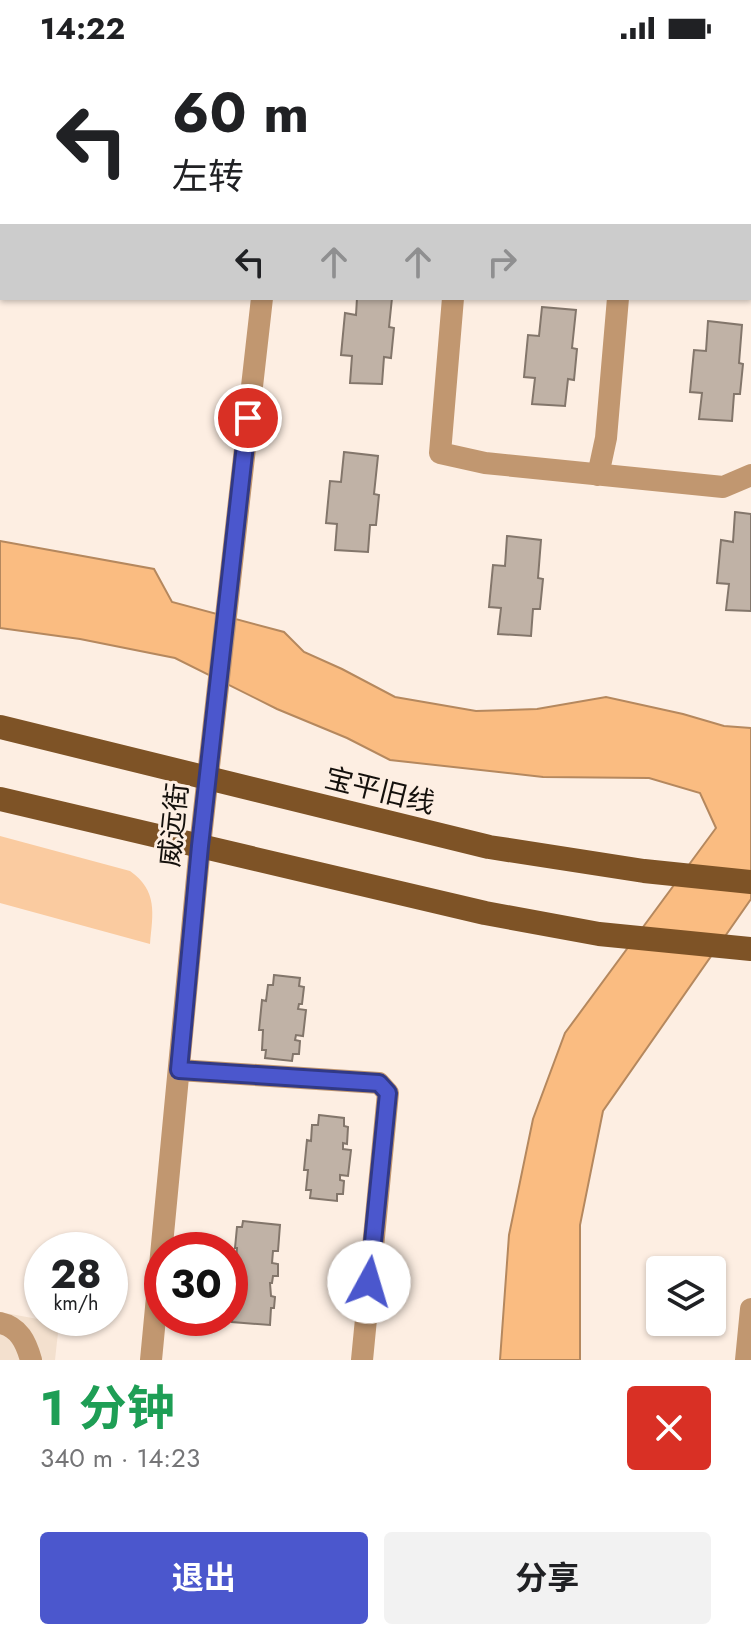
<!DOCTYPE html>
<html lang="zh">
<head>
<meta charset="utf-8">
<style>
  :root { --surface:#fff; --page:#f2f2f2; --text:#202124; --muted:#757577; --accent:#4b57cd }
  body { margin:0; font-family:Jost,"Noto Sans SC",sans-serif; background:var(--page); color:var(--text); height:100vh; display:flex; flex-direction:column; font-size:30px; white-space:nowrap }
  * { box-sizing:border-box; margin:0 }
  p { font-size:26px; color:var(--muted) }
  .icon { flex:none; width:44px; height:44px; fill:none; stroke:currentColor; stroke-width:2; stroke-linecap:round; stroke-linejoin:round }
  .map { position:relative; height:1304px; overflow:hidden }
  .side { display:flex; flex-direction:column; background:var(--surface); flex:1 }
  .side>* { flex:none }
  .hud { position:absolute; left:0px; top:0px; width:752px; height:244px; box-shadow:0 2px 6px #0004; background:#fff; color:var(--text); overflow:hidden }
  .controls { position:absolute; left:646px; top:1200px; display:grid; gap:16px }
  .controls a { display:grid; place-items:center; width:80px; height:80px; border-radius:8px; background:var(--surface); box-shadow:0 2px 6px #0004; font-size:40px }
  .speed { position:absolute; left:24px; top:1176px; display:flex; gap:16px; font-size:40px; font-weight:700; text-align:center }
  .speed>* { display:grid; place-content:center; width:104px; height:104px; border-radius:50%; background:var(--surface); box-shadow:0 2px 6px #0004; line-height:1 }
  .speed small { font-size:20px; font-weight:400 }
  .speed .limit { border:12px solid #d22; background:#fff; color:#111 }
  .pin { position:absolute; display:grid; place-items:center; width:68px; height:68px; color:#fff; margin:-34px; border:4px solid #fff; border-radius:50%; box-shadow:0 2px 8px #0007 }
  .me { position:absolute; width:88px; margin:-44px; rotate:6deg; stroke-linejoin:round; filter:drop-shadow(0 0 6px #0008) }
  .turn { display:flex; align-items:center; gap:28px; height:168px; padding:0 40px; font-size:36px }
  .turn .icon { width:104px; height:104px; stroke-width:2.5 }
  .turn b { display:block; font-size:56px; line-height:68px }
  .lanes { display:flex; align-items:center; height:76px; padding:0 40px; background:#0003; justify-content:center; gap:40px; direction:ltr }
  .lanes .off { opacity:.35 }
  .round { display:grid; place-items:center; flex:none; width:84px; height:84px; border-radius:8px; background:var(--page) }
  .headline { display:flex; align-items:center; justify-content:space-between; height:136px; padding:0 40px }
  h1 { font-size:48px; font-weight:700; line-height:60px; color:#1e9e55 }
  .cta { display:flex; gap:16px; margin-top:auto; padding:16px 40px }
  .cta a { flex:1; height:92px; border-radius:8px; background:var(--accent); color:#fff; font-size:32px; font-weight:700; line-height:92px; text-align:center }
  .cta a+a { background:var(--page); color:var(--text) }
  .status { display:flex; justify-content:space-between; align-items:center; height:56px; padding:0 40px; background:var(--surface); direction:ltr }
  .status svg { height:22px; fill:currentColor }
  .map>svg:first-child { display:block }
  .built { fill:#f3e0ce }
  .green { fill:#facba0 }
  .water { fill:#fabc81; stroke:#b5885e; stroke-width:2 }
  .building { fill:#c0b2a6; stroke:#83766b; stroke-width:2 }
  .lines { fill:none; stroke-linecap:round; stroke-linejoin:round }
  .minor { stroke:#c19770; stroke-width:22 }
  .major { stroke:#7e5326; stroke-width:24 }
  .route-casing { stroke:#313985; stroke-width:20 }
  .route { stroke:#4b57cd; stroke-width:14 }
  .labels { text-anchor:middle; stroke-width:6; stroke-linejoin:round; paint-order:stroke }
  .street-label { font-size:28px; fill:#14100c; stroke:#fdeee2 }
</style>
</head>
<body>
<div class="status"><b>14:22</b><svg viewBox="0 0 49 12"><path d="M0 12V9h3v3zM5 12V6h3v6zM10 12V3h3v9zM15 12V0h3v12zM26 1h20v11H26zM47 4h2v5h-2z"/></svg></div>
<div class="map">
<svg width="751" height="1304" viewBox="0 0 751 1304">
  <rect width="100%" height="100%" fill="#fdeee2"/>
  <path class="built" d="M0,1256L59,1267L55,1304H0Z"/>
  <path class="green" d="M0,780L130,815C158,835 153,857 150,888L0,847Z"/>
  <path class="water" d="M0,485L154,513L172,546L284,576L304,596L342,613L395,641L476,655L537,653L606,641L683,658L724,670L751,672V843L603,1055L580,1169V1304H500L509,1179L533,1063L565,977L716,772L700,737L649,722L543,721L390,704L347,682L277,653L175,602L80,583L0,572Z"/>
  <path class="building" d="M0,21H2V90L0,108Z
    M357,242H392L389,271L394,272L391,302L384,301L382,328L350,327L352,300L341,299L345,257L356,259Z
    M542,251L576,254L572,292L577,293L574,324L568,323L565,350L532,348L535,322L524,321L528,279L539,280Z
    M708,265L742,269L739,307L743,308L740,338H734L732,365L699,363L702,337L690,336L694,294L706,295Z
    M344,396L378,400L374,438L379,439L376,469H370L368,496L335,494L337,468L326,467L330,425L341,426Z
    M735,456L751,458V555L726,554L729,528L717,527L721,484L733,486Z
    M507,480L541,484L538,522L543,523L540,553H533L531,580L498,578L501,552L489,551L493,509L505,510Z
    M274,919L300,922L299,930L304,931L302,948H299L298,953L306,954L303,980L296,979L295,984L300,985L299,998H293L292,1005L265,1002L266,994H262L263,974H259L262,944L266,945L268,929H273Z
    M319,1059L344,1062V1070L348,1071L347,1088L343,1087V1093L351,1094L348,1120L340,1119V1124L344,1125L343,1138H337V1145L310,1142L311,1134H306L308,1114H304L307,1084L311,1085L312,1069H318Z
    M243,1165L280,1169L278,1195H273L272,1207L278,1208V1220H273L272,1227H270L271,1240L275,1241L274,1252H271L270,1269L232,1266L233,1258L230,1257L231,1238L234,1226H236L238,1207L236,1206L237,1192H235L237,1171H242Z"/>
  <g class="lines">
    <path class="minor" d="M607,0L608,2
      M288,1L297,2
      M474,2V0
      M575,2L579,0
      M750,108H751
      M453,242L440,397L485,407L723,431L751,419
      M598,419L606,382L618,242
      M179,1014L379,1027L388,1037L362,1304
      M0,1267C19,1271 26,1286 31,1304
      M151,1304L200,790L262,242
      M746,1304L751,1253"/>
    <path class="major" d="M0,671L489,791L644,815L751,826
      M0,743L485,857L599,878L751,893"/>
  </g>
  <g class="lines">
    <g class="route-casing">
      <path id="route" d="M248,362L200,790L179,1014L379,1027L388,1037L369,1226"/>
    </g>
    <use href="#route" class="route"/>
  </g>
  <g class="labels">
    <g class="street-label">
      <text transform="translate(380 734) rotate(14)" y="10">宝平旧线</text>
      <text transform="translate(173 769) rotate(-84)" y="10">威远街</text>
    </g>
  </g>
</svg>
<div class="controls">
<a><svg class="icon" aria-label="layers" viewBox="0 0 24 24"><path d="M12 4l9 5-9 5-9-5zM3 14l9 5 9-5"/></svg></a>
</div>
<div class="speed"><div>28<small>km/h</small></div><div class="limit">30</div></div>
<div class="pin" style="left:248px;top:362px;background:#d93025"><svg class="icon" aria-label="arrive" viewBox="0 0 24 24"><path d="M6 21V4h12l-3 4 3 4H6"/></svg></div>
<svg class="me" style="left:369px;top:1226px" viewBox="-20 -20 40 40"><circle r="19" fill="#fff"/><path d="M0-13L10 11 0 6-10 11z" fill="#4b57cd"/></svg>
<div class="hud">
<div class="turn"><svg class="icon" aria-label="left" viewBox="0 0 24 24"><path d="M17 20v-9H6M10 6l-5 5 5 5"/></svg><div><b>60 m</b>左转</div></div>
<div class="lanes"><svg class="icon" aria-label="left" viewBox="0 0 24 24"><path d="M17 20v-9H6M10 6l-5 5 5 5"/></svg><svg class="icon off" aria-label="ahead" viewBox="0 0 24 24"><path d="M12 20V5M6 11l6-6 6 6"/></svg><svg class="icon off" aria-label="ahead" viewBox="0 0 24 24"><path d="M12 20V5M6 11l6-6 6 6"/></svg><svg class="icon off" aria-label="right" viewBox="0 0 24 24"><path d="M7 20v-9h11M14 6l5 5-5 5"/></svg></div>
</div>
</div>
<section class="side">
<div class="headline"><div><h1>1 分钟</h1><p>340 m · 14:23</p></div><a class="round" style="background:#d93025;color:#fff"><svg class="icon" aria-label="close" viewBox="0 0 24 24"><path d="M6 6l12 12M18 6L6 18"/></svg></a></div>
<div class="cta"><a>退出</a><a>分享</a></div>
</section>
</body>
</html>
